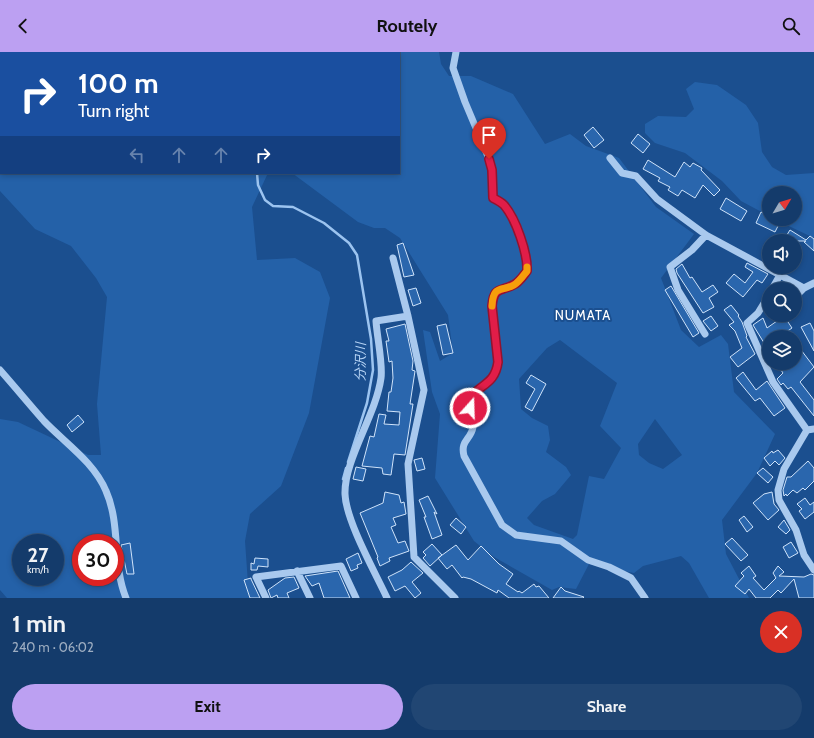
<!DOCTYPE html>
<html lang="en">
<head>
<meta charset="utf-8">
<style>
  :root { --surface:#143b6b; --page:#214673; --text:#f1f3f6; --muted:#9dadc1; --line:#33557e; --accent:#bca0f2 }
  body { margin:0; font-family:Cabin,"Noto Sans JP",sans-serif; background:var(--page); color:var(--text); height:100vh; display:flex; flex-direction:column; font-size:15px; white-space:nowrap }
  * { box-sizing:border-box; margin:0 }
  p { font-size:13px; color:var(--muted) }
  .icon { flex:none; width:22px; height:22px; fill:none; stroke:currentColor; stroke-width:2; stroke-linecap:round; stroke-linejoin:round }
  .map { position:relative; height:546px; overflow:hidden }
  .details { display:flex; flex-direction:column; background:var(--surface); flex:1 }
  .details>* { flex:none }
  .banner { position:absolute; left:0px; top:0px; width:400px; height:122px; box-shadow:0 2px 6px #0003,0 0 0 1px var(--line); background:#1a4fa0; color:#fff; overflow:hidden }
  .needle { width:26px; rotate:52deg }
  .fabs { position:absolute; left:762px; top:134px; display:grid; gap:8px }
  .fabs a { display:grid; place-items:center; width:40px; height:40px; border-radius:50%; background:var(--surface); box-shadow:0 2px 6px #0003,0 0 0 1px var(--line); font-size:20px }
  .speed { position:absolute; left:12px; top:482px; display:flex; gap:8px; font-size:20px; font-weight:700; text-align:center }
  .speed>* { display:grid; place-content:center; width:52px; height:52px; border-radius:50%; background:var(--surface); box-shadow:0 2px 6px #0003,0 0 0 1px var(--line); line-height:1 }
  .speed small { font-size:10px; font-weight:400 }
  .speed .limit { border:6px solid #d22; background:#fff; color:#111 }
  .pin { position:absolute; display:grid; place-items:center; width:34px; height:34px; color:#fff; margin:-41px -17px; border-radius:50% 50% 50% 0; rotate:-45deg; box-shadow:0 0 4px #0007 }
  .pin .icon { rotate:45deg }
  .me { position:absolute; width:44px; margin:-22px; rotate:20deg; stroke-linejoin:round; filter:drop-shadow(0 0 3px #0008) }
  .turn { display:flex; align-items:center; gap:14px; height:84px; padding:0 12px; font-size:18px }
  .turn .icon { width:52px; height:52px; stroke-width:2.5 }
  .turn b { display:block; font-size:28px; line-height:34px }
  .lanes { display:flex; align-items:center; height:38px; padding:0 12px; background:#0003; justify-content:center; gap:20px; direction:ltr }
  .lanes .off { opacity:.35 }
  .round { display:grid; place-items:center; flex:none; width:42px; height:42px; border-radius:21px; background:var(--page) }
  .head { display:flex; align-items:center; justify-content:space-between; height:68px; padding:0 12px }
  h1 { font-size:24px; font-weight:700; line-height:30px }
  .button { display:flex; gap:8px; margin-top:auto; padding:8px 12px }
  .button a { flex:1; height:46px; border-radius:24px; background:var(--accent); color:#111; font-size:16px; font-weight:700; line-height:46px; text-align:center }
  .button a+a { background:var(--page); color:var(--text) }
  header { display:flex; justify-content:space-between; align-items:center; height:52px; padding:0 12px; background:var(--accent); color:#111; font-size:18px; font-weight:700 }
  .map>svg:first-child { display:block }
  .green { fill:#2461a8; fill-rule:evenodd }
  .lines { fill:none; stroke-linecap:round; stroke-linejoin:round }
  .stream { stroke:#9cc4f0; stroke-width:2.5 }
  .building { fill:#2a66ad; stroke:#cfe3fa }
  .minor { stroke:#a9c9ee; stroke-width:7 }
  .route-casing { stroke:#92132f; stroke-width:10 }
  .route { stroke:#e11d48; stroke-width:7 }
  .slow { stroke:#f59e0b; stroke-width:7 }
  .labels { text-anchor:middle; stroke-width:4; stroke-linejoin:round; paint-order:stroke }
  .neighbourhood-label { font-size:13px; letter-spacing:1px; fill:#fff; stroke:#1b4f8f }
  .water-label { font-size:13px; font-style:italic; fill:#b5d3f5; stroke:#1b4f8f }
</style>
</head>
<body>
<header><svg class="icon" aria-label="back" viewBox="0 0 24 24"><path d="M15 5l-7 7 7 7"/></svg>Routely<svg class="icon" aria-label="search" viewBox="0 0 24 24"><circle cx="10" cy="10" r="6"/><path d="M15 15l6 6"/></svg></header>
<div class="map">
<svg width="814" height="546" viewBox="0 0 814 546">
  <rect width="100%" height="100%" fill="#1b4f8f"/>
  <path class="green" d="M0,0H439L441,12L449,24H471L513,42L545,92L570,82L586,94L619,106L656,155L694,182L661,226L681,278L699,295L721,283L728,292L734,340L775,382L757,421L722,468L726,502L749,546H709L689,511L681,504L643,514L634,521L589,512L576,537L559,535L552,538L494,505L474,489L435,426L440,362L432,340L423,278L430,280L440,309L453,301L448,263L400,186L385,176H374L358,170L292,121H399V1H1V121H268L252,155L257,208L295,206L320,220L330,246L309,361L281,434L250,462L245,489L249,546H7L0,538V367L18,370L88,403H101L97,352L107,245L96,226L71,194L35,177L0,139ZM560,288L617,331L600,374L621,396L604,427L589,424L577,483L573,487L534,473L527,466L542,449L555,442L571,423L566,415L546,400L550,388L548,374L532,366L521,357L519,327L547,296ZM655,367L682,403L663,417L649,411L639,403L638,392ZM21,491H55V525H21ZM81,491H115V525H81Z
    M695,30L717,33L746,53L758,71L762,100L772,115L786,123L814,121V186L774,167H795V141H769V164L741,149L722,129L685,101L655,91L645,81V72L658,64L686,65L694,57L686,37Z"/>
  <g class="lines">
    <path class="stream" d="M203,0V1
      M0,7H1
      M257,121L258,133L265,148L273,154L293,155L324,171L349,191L357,203L371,287L373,318L367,351L348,410
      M343,427L346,416"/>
  </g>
  <path class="building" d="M593,75L604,88L594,96L584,83Z
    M638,82L650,92L643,101L631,91Z
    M648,108L675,125L684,110L690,115L693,111L702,116L701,118L720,138L714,144L703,133L695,146L682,138L678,144L668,138L670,135L658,129L660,126L643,117Z
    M726,146L747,159L741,169L720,157Z
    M761,160L769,164V167L780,170L775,180L756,171Z
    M790,178L806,188L810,184L814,187V199L804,190L806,189H783Z
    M403,191L414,223L404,225L397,193Z
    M747,211L768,222L762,231L757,228L743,245L726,231L734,222L745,231L753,220L745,215Z
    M682,212L690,226L692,225L702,240L713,233L718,240L709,246L714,255L703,261L677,221L676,217Z
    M671,234L699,281L693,285L665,238Z
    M416,236L421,251L413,254L408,238Z
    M731,253L739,263L738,264L742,270L747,284L746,285L755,302L738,315L730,305L742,296L735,279L729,273L734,270L724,258Z
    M711,264L718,274L711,279L703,269Z
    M784,264L792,276L779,285H769V299L753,273L763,266L767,276Z
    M810,271L814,279V299L801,275Z
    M405,272L413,309L412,318L415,319L410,352H413L405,403L394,402L391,423L383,422L382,416L362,414L370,384L374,385L379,362L386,363L384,372L399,373L400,360L387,359L389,340H391L393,326L392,309L389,310L386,289H389L386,277Z
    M446,272L453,301L443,303L437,274Z
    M795,290L814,315L800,330L814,348V364L791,335L788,337L783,331L781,333L777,327L783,321L776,311H795Z
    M743,320L756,338L767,329L785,356L774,364L760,346L755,349L736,326Z
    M531,323L546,332L532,359L525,355L535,337L526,331Z
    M78,363L84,370L72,380L67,373Z
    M778,398L785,406L779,413L775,409L770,414L764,406L772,399L773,401Z
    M422,406L425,417L417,419L414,408Z
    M808,409L814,416V429L805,438L803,436L797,441L793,438L787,444L786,442L784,444L783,438L787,425H791Z
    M356,415L366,417L363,429L353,427Z
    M763,416L773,425L768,431L757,421Z
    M385,440L399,443L401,451L404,450L406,462L393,466L396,473L391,475L398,491L405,489L409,499L389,506L390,509L380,514L377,506L378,505L360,461L383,451Z
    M772,440L774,452L779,458L768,468L753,451L764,442Z
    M428,444L437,462L434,460L442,483L432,487L424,465H426L419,448Z
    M805,446L810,453L814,450V460L805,467L799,459L802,457L797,452Z
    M744,464L753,475L747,480L739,468Z
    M456,466L466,475L461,482L450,473Z
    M784,468L790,478L786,482L778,475Z
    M732,486L748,503L741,509L725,492Z
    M791,490L798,501L789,506L783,495Z
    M130,491L134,522H127L121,493Z
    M432,492L442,503L430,514L423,506L426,503L423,500Z
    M456,493L468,508L481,494L499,512L513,522L506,532L518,540L519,539L522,541L534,532L536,535L539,534L549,546H509L498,538L497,541L471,527L463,525L462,526L452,513L447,517L438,506Z
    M358,501L362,511L357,513L358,516L351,519L346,507Z
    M255,506L268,507V515L258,514L257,518H251V511L254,512Z
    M411,510L423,521L412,530L421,541L415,546L405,534L395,539L388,525L402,518Z
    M749,514L756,524L753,526L764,538L776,526L773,521L778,514L784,520L779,524L804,525L811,522L814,523V546H799L794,527L781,541L778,538L770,546H756L749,537L745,542L735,534L744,524L741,521Z
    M338,519L350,546H324L319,531L312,534L305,524Z
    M294,525L299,536L287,541L289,546H278L277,543L271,546L268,538L285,526Z
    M251,526V527L260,546H250L244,528Z
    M561,535L565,539L584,545L583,546H553Z"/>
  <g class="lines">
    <path class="minor" d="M456,0L453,16L465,50L489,107L492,118L493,146C496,148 501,150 503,153C512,162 532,208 527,219C517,240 495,228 492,254L498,310C495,331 482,331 470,347C470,356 474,366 473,375C471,388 460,388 464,404L502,473L516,483L561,489L588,508L609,515L631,526L645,546
      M610,106L622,121L636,124L657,147L706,183L804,236
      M393,206L408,264L424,338L408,412L414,505L455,546
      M772,237L780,223
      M769,243L758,261L747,271L773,330L807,378
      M795,245L804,236L814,231
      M705,282L678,238L670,215L692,198L706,183
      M0,318C15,335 29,352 44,369C65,391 94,410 106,439C121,473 112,512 126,546
      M814,377L807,378L784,417L778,438L779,448L796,478L804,503L814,518
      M297,519L310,546
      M266,546L256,525L341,514L356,546
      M387,546C375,520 346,469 345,442C344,408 376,363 381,326C383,312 377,285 376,269L408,264"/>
  </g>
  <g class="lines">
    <g class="route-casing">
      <path id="route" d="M470,356C471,330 494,339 498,310L492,254C494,234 500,240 513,233C519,231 523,224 527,219C528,202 516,167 504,153C501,150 497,148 493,146L492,118L489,107"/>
    </g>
    <use href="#route" class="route"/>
    <path class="slow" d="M492,254C493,232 502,240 514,233C519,230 523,224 527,219V215"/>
  </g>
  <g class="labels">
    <g class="neighbourhood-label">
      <text x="583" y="268">NUMATA</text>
    </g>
    <g class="water-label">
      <text transform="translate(360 310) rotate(-89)" y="5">分沢川</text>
    </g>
  </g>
</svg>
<div class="fabs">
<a><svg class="needle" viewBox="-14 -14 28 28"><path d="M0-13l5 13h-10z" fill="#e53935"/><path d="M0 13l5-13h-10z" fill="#9dadc1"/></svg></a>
<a><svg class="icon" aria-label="sound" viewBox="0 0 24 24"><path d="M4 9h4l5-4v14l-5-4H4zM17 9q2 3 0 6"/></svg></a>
<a><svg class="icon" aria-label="search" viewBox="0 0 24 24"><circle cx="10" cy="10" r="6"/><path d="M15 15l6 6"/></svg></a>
<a><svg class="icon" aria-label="layers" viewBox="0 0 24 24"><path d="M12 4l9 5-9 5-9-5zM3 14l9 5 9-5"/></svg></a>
</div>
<div class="speed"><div>27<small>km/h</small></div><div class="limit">30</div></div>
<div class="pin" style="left:489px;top:107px;background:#d93025"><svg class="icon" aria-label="arrive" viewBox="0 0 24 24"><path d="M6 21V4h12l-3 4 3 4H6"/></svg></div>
<svg class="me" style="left:470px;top:356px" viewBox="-20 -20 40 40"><circle r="17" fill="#e11d48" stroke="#fff" stroke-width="3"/><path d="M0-11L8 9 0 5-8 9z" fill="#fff"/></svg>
<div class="banner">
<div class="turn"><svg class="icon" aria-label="right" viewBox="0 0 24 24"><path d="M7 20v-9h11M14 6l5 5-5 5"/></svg><div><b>100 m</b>Turn right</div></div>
<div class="lanes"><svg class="icon off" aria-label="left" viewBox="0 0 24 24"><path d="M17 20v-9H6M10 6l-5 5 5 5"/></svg><svg class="icon off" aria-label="ahead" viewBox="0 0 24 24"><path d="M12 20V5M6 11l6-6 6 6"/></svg><svg class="icon off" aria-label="ahead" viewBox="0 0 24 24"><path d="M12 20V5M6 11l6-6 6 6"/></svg><svg class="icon" aria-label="right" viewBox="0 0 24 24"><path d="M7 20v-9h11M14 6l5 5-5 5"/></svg></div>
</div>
</div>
<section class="details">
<div class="head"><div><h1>1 min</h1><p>240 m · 06:02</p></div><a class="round" style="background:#d93025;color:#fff"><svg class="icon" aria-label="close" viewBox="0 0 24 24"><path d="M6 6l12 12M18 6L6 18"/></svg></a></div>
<div class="button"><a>Exit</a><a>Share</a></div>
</section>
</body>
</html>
